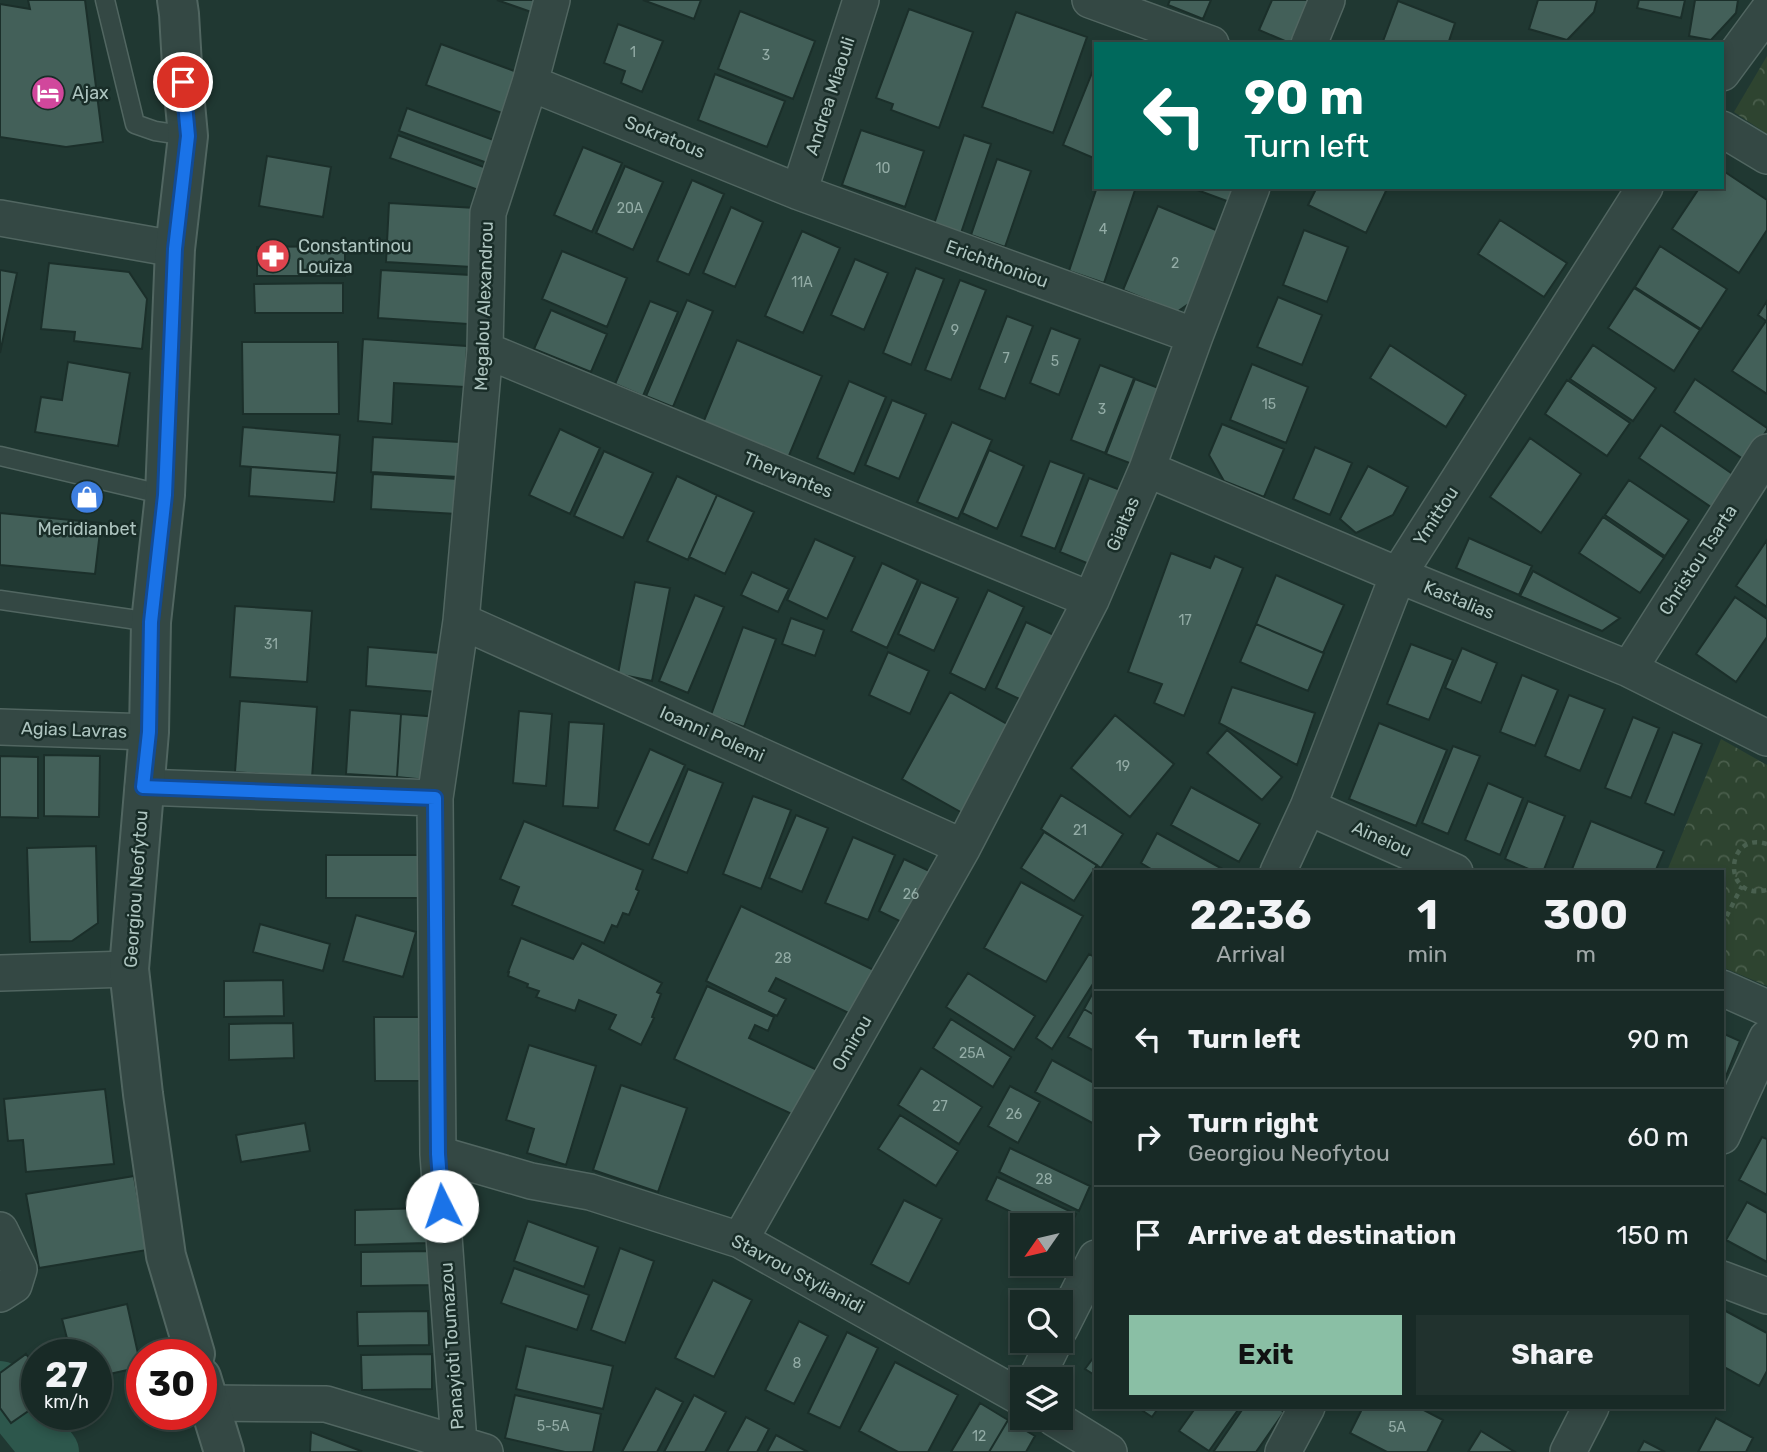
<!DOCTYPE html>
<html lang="en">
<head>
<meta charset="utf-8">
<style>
  :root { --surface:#182a26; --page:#21322e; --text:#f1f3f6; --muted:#9fa7a7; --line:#364643; --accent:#8abfa5 }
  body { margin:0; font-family:Rubik,sans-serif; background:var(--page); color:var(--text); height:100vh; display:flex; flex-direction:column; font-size:26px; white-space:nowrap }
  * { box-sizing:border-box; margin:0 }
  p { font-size:23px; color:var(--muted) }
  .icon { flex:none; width:38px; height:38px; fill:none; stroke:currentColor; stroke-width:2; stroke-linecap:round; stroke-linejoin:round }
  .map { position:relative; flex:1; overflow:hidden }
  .details { position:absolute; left:1094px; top:870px; width:630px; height:539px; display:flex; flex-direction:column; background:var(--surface); border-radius:0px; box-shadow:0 4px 10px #0003,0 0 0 2px var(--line) }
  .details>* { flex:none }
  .hud { position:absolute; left:1094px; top:42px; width:630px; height:147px; border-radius:0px; box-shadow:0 4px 10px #0003,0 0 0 2px var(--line); background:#00695c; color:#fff; overflow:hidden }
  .needle { width:46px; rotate:236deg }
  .tools { position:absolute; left:1010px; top:1213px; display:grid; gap:14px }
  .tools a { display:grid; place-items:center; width:63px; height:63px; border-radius:0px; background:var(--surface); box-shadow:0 4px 10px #0003,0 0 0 2px var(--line); font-size:35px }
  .speed { position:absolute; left:21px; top:1339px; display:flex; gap:14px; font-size:35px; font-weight:700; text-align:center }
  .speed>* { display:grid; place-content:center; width:91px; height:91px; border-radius:50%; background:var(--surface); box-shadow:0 4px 10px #0003,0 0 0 2px var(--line); line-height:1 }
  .speed small { font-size:18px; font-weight:400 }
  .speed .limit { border:10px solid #d22; background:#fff; color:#111 }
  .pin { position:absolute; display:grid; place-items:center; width:60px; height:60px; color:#fff; margin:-30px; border:4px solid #fff; border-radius:50%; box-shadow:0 2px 7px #0007 }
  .me { position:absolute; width:77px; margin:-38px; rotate:356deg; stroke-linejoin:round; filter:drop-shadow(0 0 5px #0008) }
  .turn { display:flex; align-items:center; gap:24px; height:147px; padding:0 35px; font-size:32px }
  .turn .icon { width:91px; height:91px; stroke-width:2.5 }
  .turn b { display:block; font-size:49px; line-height:60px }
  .eta { display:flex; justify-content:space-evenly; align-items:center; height:119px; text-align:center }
  .eta b { font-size:42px; font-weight:700; line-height:49px }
  .action { display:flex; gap:14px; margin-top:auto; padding:14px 35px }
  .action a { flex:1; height:80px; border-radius:0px; background:var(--accent); color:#111; font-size:28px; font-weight:700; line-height:80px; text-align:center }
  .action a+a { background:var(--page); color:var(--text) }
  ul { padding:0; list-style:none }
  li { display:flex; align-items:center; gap:21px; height:98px; padding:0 35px; border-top:2px solid var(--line) }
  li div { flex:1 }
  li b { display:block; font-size:26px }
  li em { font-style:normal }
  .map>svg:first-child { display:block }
  .park { fill:url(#park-crowns) }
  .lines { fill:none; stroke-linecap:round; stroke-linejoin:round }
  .river { stroke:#2d574c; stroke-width:56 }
  .building { fill:#436059; stroke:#1b2f2a; stroke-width:2 }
  .service-casing { stroke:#516661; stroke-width:21 }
  .minor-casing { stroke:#516661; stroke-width:38 }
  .tertiary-casing { stroke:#516661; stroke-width:42 }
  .path { stroke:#49604f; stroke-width:4.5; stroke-dasharray:5 5; stroke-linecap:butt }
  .service { stroke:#344844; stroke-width:18 }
  .minor { stroke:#344844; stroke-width:35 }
  .tertiary { stroke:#344844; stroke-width:38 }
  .route-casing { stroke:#114b97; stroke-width:18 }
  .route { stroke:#1a73e8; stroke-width:12 }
  .labels { text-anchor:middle; stroke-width:5; stroke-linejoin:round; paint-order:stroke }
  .number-label { font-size:14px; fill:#93aca6 }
  .poi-label { font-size:18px; fill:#aec5c0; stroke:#192d28; text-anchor:start }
  .street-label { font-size:18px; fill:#aec5c0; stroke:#192d28 }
</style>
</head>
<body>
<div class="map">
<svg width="1767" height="1452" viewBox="0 0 1767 1452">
  <defs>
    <pattern id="park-crowns" width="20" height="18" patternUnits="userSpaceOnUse" patternTransform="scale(1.75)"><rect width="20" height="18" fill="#2e4430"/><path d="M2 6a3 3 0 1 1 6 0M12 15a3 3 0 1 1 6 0" fill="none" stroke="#4a5e4c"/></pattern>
  </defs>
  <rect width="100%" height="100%" fill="#203832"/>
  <path class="park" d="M1767,56V134L1734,112Z
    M1721,739L1767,765V986L1722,967V872L1667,871Z"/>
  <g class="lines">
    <path class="river" d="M0,1389L51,1452"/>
  </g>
  <path class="building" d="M28,0H85L103,142L66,147L0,137V4L30,9Z
    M497,0H539L534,13Z
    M643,0H701L694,19Z
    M1170,0H1211L1203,19L1168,5Z
    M1272,0H1318L1300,44H1292L1259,30Z
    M1538,0H1597L1594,12L1567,40L1529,29Z
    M1639,0H1685L1681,18L1637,8Z
    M1695,0H1738L1736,13L1711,40L1689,36Z
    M1398,1L1455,23L1448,44H1382Z
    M909,9L973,32L939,128L891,110L893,104L876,98Z
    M740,11L815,41L793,99L718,69Z
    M1016,12L1087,37L1053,133L982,107Z
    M618,24L663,41L642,92L621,83L625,71L604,63Z
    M441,44L517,72L502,113L426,85Z
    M1096,63V159L1063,145Z
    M715,74L785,101L767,147L698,120Z
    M407,108L499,142L490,164L399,131Z
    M861,130L924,151L905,207L842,185Z
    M398,135L489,169L481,191L390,158Z
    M964,135L991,144L961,233L934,224Z
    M583,147L622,163L592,232L554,215Z
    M267,156L331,167L323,217L259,206Z
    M997,159L1031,171L1005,247L971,235Z
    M625,166L663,182L633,250L596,233Z
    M1722,170L1767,200V230L1739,273L1672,229L1700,187H1722Z
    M692,180L724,194L689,275L657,261Z
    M1097,187H1136L1104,283L1069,271Z
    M1189,187H1250L1243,207Z
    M1317,187H1378L1386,191L1366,233L1308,205Z
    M389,203L476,208L472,267L386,262Z
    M1158,206L1228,235L1201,295L1177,312L1123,290Z
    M731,207L763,222L735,287L703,273Z
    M1500,220L1567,263L1544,297L1478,254Z
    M1304,230L1348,247L1327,302L1283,285Z
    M802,231L840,248L803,333L765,316Z
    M345,246V276H257V247Z
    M1660,246L1727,289L1701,329L1635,287Z
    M562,251L627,278L607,327L542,299Z
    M855,259L888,273L864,330L831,315Z
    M49,263L129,272L147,299L142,349L74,341L75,332L41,329Z
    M916,268L944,279L911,365L883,353Z
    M0,270L17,273L0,353Z
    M381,270L471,275L468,324L378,318Z
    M960,280L986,290L951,380L925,370Z
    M343,283V313H255L254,284Z
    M1634,288L1700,330L1674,371L1608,328Z
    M1278,297L1322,315L1302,365L1257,347Z
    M687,300L713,311L673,407L646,396Z
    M650,301L678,312L643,396L615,384Z
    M1767,301V394L1732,371L1766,321L1758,315Z
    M551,310L607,334L591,372L534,349Z
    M1007,316L1033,326L1005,399L979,389Z
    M1051,328L1080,339L1059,395L1030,383Z
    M363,339L467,346L465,387L394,383L392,424L358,421Z
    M737,340L822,376L788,458L703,423Z
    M242,342H338L339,414H243Z
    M1390,345L1466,395L1446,427L1370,378Z
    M1593,345L1656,388L1633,421L1570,379Z
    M68,362L130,373L118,446L35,432L41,397L62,400Z
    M1252,364L1308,387L1286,443L1230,420Z
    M1100,365L1134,378L1105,453L1071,440Z
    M1135,379L1169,392L1140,467L1106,454Z
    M1695,379L1767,428V430L1746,461L1674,412Z
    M1567,380L1630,423L1607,456L1545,414Z
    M849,381L886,397L854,474L817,458Z
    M892,400L926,414L899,479L865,465Z
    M952,422L992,440L958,519L917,502Z
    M1222,424L1284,449L1264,497L1224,481L1209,455Z
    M1661,425L1734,475L1711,507L1639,458Z
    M243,427L340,435L337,473L240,466Z
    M560,429L600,448L570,514L529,495Z
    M373,437L460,442L458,477L371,472Z
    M1530,438L1581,474L1541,533L1490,497Z
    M1315,447L1352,463L1330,515L1293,499Z
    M989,450L1024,466L997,529L962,513Z
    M604,451L653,473L623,538L574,516Z
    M1050,461L1084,474L1055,549L1021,536Z
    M1368,466L1408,487L1393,515L1356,533L1340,519Z
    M251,467L337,473L334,502L249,496Z
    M373,474L459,479L457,514L371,509Z
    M677,476L717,495L688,560L647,541Z
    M1089,478L1123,491L1094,566L1060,552Z
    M1629,480L1689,520L1665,556L1605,515Z
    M717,495L754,512L725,574L689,557Z
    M0,513L101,523L95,574L0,565Z
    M1603,517L1664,558L1640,593L1579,553Z
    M1469,538L1532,566L1519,595L1456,568Z
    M815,539L855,557L827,619L787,600Z
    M1767,540V607L1736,586Z
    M1171,553L1210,568L1215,556L1243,568L1184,716L1154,703L1162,684L1128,672Z
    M882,563L918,580L887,648L851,631Z
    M1533,571L1620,618L1602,631L1520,596Z
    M752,572L789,589L778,612L741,595Z
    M1276,575L1344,605L1323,653L1256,624Z
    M635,582L670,588L652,681L618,674Z
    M921,582L958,598L934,651L898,634Z
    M988,590L1024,607L985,690L950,673Z
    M695,595L724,607L688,693L659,681Z
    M1735,597L1767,619V637L1736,682L1696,654Z
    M235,606L312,611L307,682L230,677Z
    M791,618L824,630L815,656L782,644Z
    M1026,622L1056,636L1026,702L996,688Z
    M1256,624L1324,653L1308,691L1240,662Z
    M743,627L776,639L744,727L711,715Z
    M1411,644L1453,660L1429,720L1387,704Z
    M368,647L452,654L449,693L366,686Z
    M1462,648L1497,663L1481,703L1445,688Z
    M888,652L929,671L910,714L869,695Z
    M1522,675L1558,690L1535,746L1500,732Z
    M1232,687L1315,713L1297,765L1219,723Z
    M950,692L1014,728L966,815L902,779Z
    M1569,695L1605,709L1580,771L1545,756Z
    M240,701L317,707L312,778L235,772Z
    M350,710L401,714L397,777L346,774Z
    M519,711L552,714L546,786L513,783Z
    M401,714L451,718L446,782L397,777Z
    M1115,715L1174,764L1130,817L1071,768Z
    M1633,717L1659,728L1631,798L1605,788Z
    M569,722L604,724L598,808L563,806Z
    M1379,723L1447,750L1416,826L1349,799Z
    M1227,730L1282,777L1262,800L1207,753Z
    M1673,732L1702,744L1674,815L1645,803Z
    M1453,746L1480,756L1448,834L1422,823Z
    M650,749L685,765L649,845L614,830Z
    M44,755L100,756L99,817L44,816Z
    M0,756L38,757V818L0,817Z
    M688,769L723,783L687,873L652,859Z
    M1488,783L1523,798L1500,855L1465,840Z
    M1191,787L1260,824L1239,862L1171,825Z
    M1061,795L1123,834L1101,868L1041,829Z
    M753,796L791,810L761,889L723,874Z
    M1528,801L1565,816L1543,872H1536L1505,859Z
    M796,815L828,828L802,892L769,878Z
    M524,821L643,870L636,889L639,891L629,915L623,913L617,927L612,925L604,943L512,905L519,887L500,879Z
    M1591,821L1664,851L1655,872H1571Z
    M1044,832L1097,865L1074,901L1021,868Z
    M1157,833L1228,872H1156L1141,863Z
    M853,837L895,855L868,920L825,903Z
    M96,846L98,923L72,941L30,942L27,848Z
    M326,855H431V898H326Z
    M904,859L942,877L918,930L879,911Z
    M1021,882L1083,916L1046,982L984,948Z
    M741,906L880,973L859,1018L776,978L769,991L786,999L777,1016L706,981Z
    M356,915L416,932L403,977L343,961Z
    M260,924L330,944L323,971L253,952Z
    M521,938L573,959L582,943L662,983L657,992L661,994L652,1017L654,1018L641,1045L609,1029L616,1015L579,1000L575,1011L536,997L539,991L527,987L528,984L508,976L509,972H508Z
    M1089,954L1096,958V979L1052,1049L1036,1038Z
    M968,973L1035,1016L1014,1050L946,1007Z
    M283,980L284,1016L224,1017V981Z
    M707,986L774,1017L768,1031L755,1025L749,1038L830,1076L809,1122L674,1059Z
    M1096,987V1016L1084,1009Z
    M1084,1009L1096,1016V1052L1068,1037Z
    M374,1017H427L428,1081H375Z
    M951,1019L1011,1057L993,1087L933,1048Z
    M293,1023L294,1058L229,1060V1024Z
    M1722,1033L1740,1041L1722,1086Z
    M529,1045L596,1066L566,1165L527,1153L534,1129L506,1120Z
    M1052,1060L1096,1084V1125L1035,1092Z
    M921,1068L982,1107L959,1144L898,1105Z
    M621,1085L687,1108L658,1192L593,1170Z
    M1010,1086L1040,1102L1018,1143L988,1126Z
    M105,1089L114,1164L26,1172L23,1140L8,1141L4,1099Z
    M900,1115L958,1151L936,1186L878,1149Z
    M305,1123L310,1151L241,1162L236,1135Z
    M1762,1137L1767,1139V1195L1739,1180Z
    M1010,1148L1090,1186L1079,1211L999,1172Z
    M134,1176L147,1250L39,1268L26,1194Z
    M997,1177L1076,1214L1065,1237L1060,1235V1225H1039L986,1200Z
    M904,1200L942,1219L909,1284L871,1264Z
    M1747,1202L1767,1213V1262L1726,1240Z
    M426,1208L427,1243L355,1245V1210Z
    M528,1221L598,1247L584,1287L514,1261Z
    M620,1248L654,1261L625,1343L591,1330Z
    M432,1251L433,1285L361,1286V1252Z
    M514,1268L589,1295L577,1330L501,1303Z
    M713,1280L752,1300L714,1377L675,1358Z
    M127,1304L141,1367L96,1377V1354H71L62,1319Z
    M1722,1309L1767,1333V1371L1759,1386L1722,1366Z
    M428,1311L429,1345L358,1346L357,1312Z
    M799,1321L828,1336L794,1404L765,1390Z
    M847,1332L878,1348L840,1428L808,1413Z
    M526,1346L613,1366L603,1409L516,1389Z
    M26,1354L37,1369V1405L11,1423L0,1408V1373Z
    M432,1354V1389L362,1390L361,1355Z
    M1096,1354V1376L1085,1369Z
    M895,1362L958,1395L928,1452H898L859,1431Z
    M656,1388L683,1402L657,1452H622Z
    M515,1395L601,1414L593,1452H565L505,1438Z
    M694,1395L726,1412L705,1452H664Z
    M980,1403L1008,1420L989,1452H951Z
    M1137,1407H1159L1152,1417Z
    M1196,1407H1240L1209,1451L1179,1431Z
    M1244,1407H1277L1284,1412L1256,1452H1215L1214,1451Z
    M1363,1407H1418L1443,1420L1427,1452H1387L1350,1433Z
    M746,1417L769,1429L757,1452H727Z
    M1716,1418L1753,1438L1746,1452H1698Z
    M1008,1420L1035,1436L1026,1452H989Z
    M1481,1431L1515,1452H1468Z
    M311,1432L361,1451L360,1452H310Z
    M776,1435L808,1452H767Z
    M1644,1441L1665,1452H1638Z"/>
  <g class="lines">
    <g class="service-casing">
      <path id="service" d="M105,0L135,124L155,131L188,136
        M0,456L165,495
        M0,600L151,622"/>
    </g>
    <g class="minor-casing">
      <path id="minor" d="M1090,0L1211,44
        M1309,44L1327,0
        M1722,73L1767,12
        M530,83L799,192L1195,336
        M1722,129L1767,156
        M799,192L861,0
        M0,218L175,249
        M485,350L1091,600
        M1147,469L1398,575L1629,669L1767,738
        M461,621L963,847
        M1629,669L1767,452
        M0,727L149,732
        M143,787L435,798
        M1308,807L1455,872
        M1278,872L1308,807L1398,575L1645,187
        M0,973L129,969
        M1722,988L1767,1008
        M1722,1136L1767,1038
        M438,1154L531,1181L590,1192L740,1240L1022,1398
        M0,1230L19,1269L14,1285L0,1294
        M740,1240L963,847L1091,600L1147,469L1195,336L1252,187
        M1722,1279L1767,1296
        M1060,1329L1096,1258
        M1036,1379L1055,1340
        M209,1403L326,1404L485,1452
        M1054,1418L1109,1452
        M459,1443L438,1154L435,798L461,621L485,350L488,213L530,83L552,0
        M1283,1452L1307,1407
        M1568,1452L1591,1407"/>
    </g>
    <g class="tertiary-casing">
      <path id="tertiary" d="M177,0L179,14L183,82L188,136L175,249L165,495L151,622L149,732L129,969L143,1094L166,1256L195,1354
        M201,1377L224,1452"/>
    </g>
    <path class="path" d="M1767,844C1725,830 1721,902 1767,890
      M1722,925L1742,886"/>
    <use href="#service" class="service"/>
    <use href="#minor" class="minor"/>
    <use href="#tertiary" class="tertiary"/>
  </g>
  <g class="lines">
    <g class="route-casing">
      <path id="route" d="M183,82L188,136L175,249L165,495L151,622L149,732L143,787L435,798L438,1154L442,1206"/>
    </g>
    <use href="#route" class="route"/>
  </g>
  <defs>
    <g id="hotel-disc" transform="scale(1.75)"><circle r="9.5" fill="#d1479c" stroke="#192d28"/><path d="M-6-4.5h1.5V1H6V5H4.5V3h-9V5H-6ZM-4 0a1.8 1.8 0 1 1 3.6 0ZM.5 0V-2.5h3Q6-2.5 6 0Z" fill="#fff"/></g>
    <g id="pharmacy-disc" transform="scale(1.75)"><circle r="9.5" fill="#e0444e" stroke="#192d28"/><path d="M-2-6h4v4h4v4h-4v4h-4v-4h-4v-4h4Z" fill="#fff"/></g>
    <g id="shop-disc" transform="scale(1.75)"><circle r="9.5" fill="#3f7fe0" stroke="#192d28"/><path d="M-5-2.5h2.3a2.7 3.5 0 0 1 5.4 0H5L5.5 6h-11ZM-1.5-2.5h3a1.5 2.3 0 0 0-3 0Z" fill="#fff"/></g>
  </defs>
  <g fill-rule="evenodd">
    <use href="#hotel-disc" x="48" y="93"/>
    <use href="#pharmacy-disc" x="273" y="256"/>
    <use href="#shop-disc" x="87" y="497"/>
  </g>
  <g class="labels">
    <g class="number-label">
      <text x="633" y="57">1</text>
      <text x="766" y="60">3</text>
      <text x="883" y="173">10</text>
      <text x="630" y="213">20A</text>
      <text x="1103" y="234">4</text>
      <text x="1175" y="268">2</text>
      <text x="802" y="287">11A</text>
      <text x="955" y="335">9</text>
      <text x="1006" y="363">7</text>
      <text x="1055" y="366">5</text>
      <text x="1269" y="409">15</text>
      <text x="1102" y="414">3</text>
      <text x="1185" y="625">17</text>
      <text x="271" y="649">31</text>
      <text x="1123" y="771">19</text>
      <text x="1080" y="835">21</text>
      <text x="911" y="899">26</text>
      <text x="783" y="963">28</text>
      <text x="972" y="1058">25A</text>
      <text x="940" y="1111">27</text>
      <text x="1014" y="1119">26</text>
      <text x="1044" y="1184">28</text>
      <text x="797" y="1368">8</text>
      <text x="553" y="1431">5-5A</text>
      <text x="1397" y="1432">5A</text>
      <text x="979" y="1441">12</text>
    </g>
    <g class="poi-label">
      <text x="72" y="99">Ajax</text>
      <text x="298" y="252">Constantinou<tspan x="298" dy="21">Louiza</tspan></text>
      <text x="87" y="535" text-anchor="middle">Meridianbet</text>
    </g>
    <g class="street-label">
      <text transform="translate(830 96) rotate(-72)" y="6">Andrea Miaouli</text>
      <text transform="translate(665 137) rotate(22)" y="6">Sokratous</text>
      <text transform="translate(997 264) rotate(20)" y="6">Erichthoniou</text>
      <text transform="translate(484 306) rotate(-88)" y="6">Megalou Alexandrou</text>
      <text transform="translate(788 475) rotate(22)" y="6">Thervantes</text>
      <text transform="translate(1436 516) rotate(-57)" y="6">Ymittou</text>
      <text transform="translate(1123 524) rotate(-67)" y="6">Gialtas</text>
      <text transform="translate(1698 560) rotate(-57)" y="6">Christou Tsarta</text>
      <text transform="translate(1459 600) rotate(22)" y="6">Kastalias</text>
      <text transform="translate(74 730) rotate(2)" y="6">Agias Lavras</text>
      <text transform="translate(712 734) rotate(24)" y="6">Ioanni Polemi</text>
      <text transform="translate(1382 839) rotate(24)" y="6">Aineiou</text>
      <text transform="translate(136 889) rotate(-86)" y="6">Georgiou Neofytou</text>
      <text transform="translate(852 1043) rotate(-60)" y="6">Omirou</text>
      <text transform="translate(798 1274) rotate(28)" y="6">Stavrou Stylianidi</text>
      <text transform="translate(452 1346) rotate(-94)" y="6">Panayioti Toumazou</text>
    </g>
  </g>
</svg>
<div class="tools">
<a><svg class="needle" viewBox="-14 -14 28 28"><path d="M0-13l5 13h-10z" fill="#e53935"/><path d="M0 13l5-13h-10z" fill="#9fa7a7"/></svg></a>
<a><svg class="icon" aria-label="search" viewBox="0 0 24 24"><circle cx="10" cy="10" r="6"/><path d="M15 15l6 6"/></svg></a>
<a><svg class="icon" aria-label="layers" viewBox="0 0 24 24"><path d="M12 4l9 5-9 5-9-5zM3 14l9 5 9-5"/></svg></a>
</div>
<div class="speed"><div>27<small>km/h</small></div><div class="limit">30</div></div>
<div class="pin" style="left:183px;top:82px;background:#d93025"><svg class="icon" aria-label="arrive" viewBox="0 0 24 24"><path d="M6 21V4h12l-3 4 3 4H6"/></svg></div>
<svg class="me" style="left:442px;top:1206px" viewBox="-20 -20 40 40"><circle r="19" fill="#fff"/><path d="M0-13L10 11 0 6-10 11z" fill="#1a73e8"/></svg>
<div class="hud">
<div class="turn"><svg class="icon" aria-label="left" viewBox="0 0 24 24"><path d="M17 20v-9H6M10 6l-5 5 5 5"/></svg><div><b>90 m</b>Turn left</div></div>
</div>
<section class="details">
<div class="eta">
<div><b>22:36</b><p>Arrival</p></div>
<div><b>1</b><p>min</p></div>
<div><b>300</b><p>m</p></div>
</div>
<ul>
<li><svg class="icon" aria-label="left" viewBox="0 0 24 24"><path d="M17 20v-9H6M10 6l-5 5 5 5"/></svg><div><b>Turn left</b></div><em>90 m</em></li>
<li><svg class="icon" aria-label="right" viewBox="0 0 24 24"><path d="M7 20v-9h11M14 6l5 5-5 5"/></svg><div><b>Turn right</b><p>Georgiou Neofytou</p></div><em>60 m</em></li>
<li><svg class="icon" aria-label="arrive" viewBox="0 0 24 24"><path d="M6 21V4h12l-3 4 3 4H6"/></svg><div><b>Arrive at destination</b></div><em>150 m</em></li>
</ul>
<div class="action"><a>Exit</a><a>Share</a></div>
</section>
</div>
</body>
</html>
